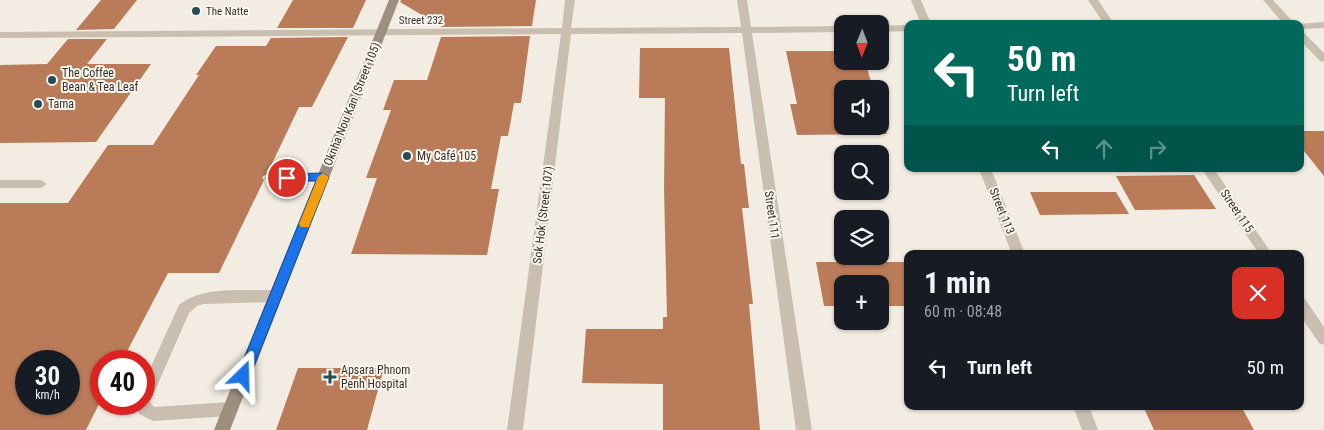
<!DOCTYPE html>
<html lang="en">
<head>
<meta charset="utf-8">
<style>
  :root { --surface:#171b24; --page:#20242c; --text:#f1f3f6; --muted:#9ea1a6 }
  body { margin:0; font-family:"Roboto Condensed",sans-serif; background:var(--page); color:var(--text); height:100vh; display:flex; flex-direction:column; font-size:19px; white-space:nowrap }
  * { box-sizing:border-box; margin:0 }
  p { font-size:16px; color:var(--muted) }
  .icon { flex:none; width:28px; height:28px; fill:none; stroke:currentColor; stroke-width:2; stroke-linecap:round; stroke-linejoin:round }
  .map { position:relative; flex:1; overflow:hidden }
  .drawer { position:absolute; left:904px; top:250px; width:400px; height:160px; display:flex; flex-direction:column; background:var(--surface); border-radius:10px; box-shadow:0 1px 4px #0004 }
  .drawer>* { flex:none }
  .guide { position:absolute; left:904px; top:20px; width:400px; height:152px; border-radius:10px; box-shadow:0 1px 4px #0004; background:#00695c; color:#fff; overflow:hidden }
  .needle { width:32px; rotate:181deg }
  .buttons { position:absolute; left:834px; top:15px; display:grid; gap:10px }
  .buttons a { display:grid; place-items:center; width:55px; height:55px; border-radius:10px; background:var(--surface); box-shadow:0 1px 4px #0004; font-size:25px }
  .speed { position:absolute; left:15px; top:350px; display:flex; gap:10px; font-size:25px; font-weight:700; text-align:center }
  .speed>* { display:grid; place-content:center; width:65px; height:65px; border-radius:50%; background:var(--surface); box-shadow:0 1px 4px #0004; line-height:1 }
  .speed small { font-size:12px; font-weight:400 }
  .speed .limit { border:8px solid #d22; background:#fff; color:#111 }
  .pin { position:absolute; display:grid; place-items:center; width:42px; height:42px; color:#fff; margin:-21px; border:2px solid #fff; border-radius:50%; box-shadow:0 1px 5px #0007 }
  .me { position:absolute; width:55px; margin:-28px; rotate:22deg; stroke-linejoin:round; filter:drop-shadow(0 0 4px #0008) }
  .turn { display:flex; align-items:center; gap:18px; height:105px; padding:0 20px; font-size:22px }
  .turn .icon { width:65px; height:65px; stroke-width:2.5 }
  .turn b { display:block; font-size:35px; line-height:42px }
  .lanes { display:flex; align-items:center; height:48px; padding:0 20px; background:#0003; justify-content:center; gap:25px; direction:ltr }
  .lanes .off { opacity:.35 }
  .round { display:grid; place-items:center; flex:none; width:52px; height:52px; border-radius:10px; background:var(--page) }
  .overview { display:flex; align-items:center; justify-content:space-between; height:85px; padding:0 20px }
  h1 { font-size:30px; font-weight:700; line-height:38px }
  ul { padding:0; list-style:none }
  li { display:flex; align-items:center; gap:15px; height:65px; padding:0 20px }
  li div { flex:1 }
  li b { display:block; font-size:19px }
  li em { font-style:normal }
  .map>svg:first-child { display:block }
  .building { fill:#ba7c58; fill-rule:evenodd }
  .lines { fill:none; stroke-linecap:round; stroke-linejoin:round }
  .lane { fill:#c9beaf; fill-rule:evenodd }
  .street { fill:#c9beaf; fill-rule:evenodd }
  .secondary { fill:#9d8e80; fill-rule:evenodd }
  .route { fill:#1a73e8; stroke:#114b97 }
  .slow { fill:#f59e0b }
  .poi-dot { fill:#264d56; stroke:#f9f6ef; stroke-width:2 }
  .labels { text-anchor:middle; stroke-width:4; stroke-linejoin:round; paint-order:stroke }
  .far-poi-label { font-size:11px; fill:#39322c; stroke:#f9f6ef; text-anchor:start }
  .far-street-label { font-size:11px; fill:#39322c; stroke:#f9f6ef }
  .poi-label { font-size:12px; fill:#39322c; stroke:#f9f6ef; text-anchor:start }
  .street-label { font-size:12px; fill:#39322c; stroke:#f9f6ef }
</style>
</head>
<body>
<div class="map">
<svg width="1324" height="430" viewBox="0 0 1324 430">
  <rect width="100%" height="100%" fill="#f2ece2"/>
  <path class="building" d="M101,0H137L114,29L76,30Z
    M293,0H366L353,28H277Z
    M401,0H536L532,26L442,27L400,2Z
    M530,36L521,103H514L508,136H501L491,189H499L487,255L351,254L377,178H366L391,110H383L394,80H427L441,37Z
    M348,37L312,107H299L267,174L262,177L264,180L219,273H168L122,361H101V400L86,430H0V203H68L108,145H153L199,75H196L216,46H266L271,38ZM26,361H69V404H26Z
    M68,39H107L87,64H151L96,142L0,143V65L47,64Z
    M640,48H729L741,164H744L749,208H742L753,304H749L760,430H663V384L582,383L586,329H663V317H667L664,188L665,98H639Z
    M786,51H842V61H865L873,89H842V126H880V111L887,134L797,135L790,104H797Z
    M1300,131H1324V176L1300,146Z
    M1194,175L1216,209L1135,210L1116,176Z
    M1030,192H1116L1129,214L1040,215Z
    M816,262H908V306H880V284H842V306H824Z
    M298,368H384L367,430H276Z
    M1143,406H1241L1254,430H1154Z"/>
  <g class="lines">
    <path class="lane" d="M323,173L329,177L323,181L270,182L264,178L270,174Z
      M0,180H41L47,184L41,188H0Z
      M276,290L281,292L283,296L281,300L276,302L203,304L197,306L189,313L150,402L154,407L230,402L235,404L238,409L235,414L230,416L153,421L139,414L135,404H144V382L179,305C202,285 247,291 276,290Z"/>
    <path class="street" d="M565,0H575L571,28L741,27L737,0H747L751,27L842,26V32L752,33L812,430H796L742,33L571,34L523,430H507L561,34L0,38V32L562,28Z
      M911,0H921L931,24H921Z
      M1088,0H1098L1114,24H1104Z
      M1263,0H1273L1295,24H1284Z
      M1324,22V28L1300,29V24H1297Z
      M908,25V31L880,32V26Z
      M1300,31L1303,32L1324,53V62L1320,61L1300,40Z
      M979,169H991L1025,254H1012Z
      M1202,169H1214L1272,254H1259Z
      M1300,297L1305,299L1324,327V345L1319,343L1300,315Z
      M1073,406H1089L1098,430H1082Z"/>
    <path class="secondary" d="M389,0H399L230,430H214Z"/>
  </g>
  <path class="route" d="M323,173L329,177L250,376L248,381L243,383L239,381L237,376L316,181H287L282,178L287,174Z"/>
  <path class="slow" d="M323,173L329,177L310,224L309,227H301L299,224L318,177Z"/>
  <g class="poi-dot">
    <circle cx="196" cy="11" r="5"/>
    <circle cx="52" cy="80" r="5"/>
    <circle cx="38" cy="104" r="5"/>
    <circle cx="407" cy="156" r="5"/>
    <path d="M327.5 369.5h5v5h5v5h-5v5h-5v-5h-5v-5h5z"/>
  </g>
  <g class="labels">
    <g class="far-poi-label">
      <text x="206" y="15">The Natte</text>
    </g>
    <g class="far-street-label">
      <text x="421" y="24">Street 232</text>
    </g>
    <g class="poi-label">
      <text x="62" y="77">The Coffee<tspan x="62" dy="14">Bean &amp; Tea Leaf</tspan></text>
      <text x="48" y="108">Tama</text>
      <text x="417" y="160">My Café 105</text>
      <text x="341" y="374">Apsara Phnom<tspan x="341" dy="14">Penh Hospital</tspan></text>
    </g>
    <g class="street-label">
      <text transform="translate(352 104) rotate(-68)" y="4">Oknha Nou Kan (Street 105)</text>
      <text transform="translate(1002 211) rotate(68)" y="4">Street 113</text>
      <text transform="translate(1237 211) rotate(56)" y="4">Street 115</text>
      <text transform="translate(543 215) rotate(-83)" y="4">Sok Hok (Street 107)</text>
      <text transform="translate(772 215) rotate(82)" y="4">Street 111</text>
    </g>
  </g>
</svg>
<div class="buttons">
<a><svg class="needle" viewBox="-14 -14 28 28"><path d="M0-13l5 13h-10z" fill="#e53935"/><path d="M0 13l5-13h-10z" fill="#9ea1a6"/></svg></a>
<a><svg class="icon" aria-label="sound" viewBox="0 0 24 24"><path d="M4 9h4l5-4v14l-5-4H4zM17 9q2 3 0 6"/></svg></a>
<a><svg class="icon" aria-label="search" viewBox="0 0 24 24"><circle cx="10" cy="10" r="6"/><path d="M15 15l6 6"/></svg></a>
<a><svg class="icon" aria-label="layers" viewBox="0 0 24 24"><path d="M12 4l9 5-9 5-9-5zM3 14l9 5 9-5"/></svg></a>
<a>+</a>
</div>
<div class="speed"><div>30<small>km/h</small></div><div class="limit">40</div></div>
<div class="pin" style="left:287px;top:178px;background:#d93025"><svg class="icon" aria-label="arrive" viewBox="0 0 24 24"><path d="M6 21V4h12l-3 4 3 4H6"/></svg></div>
<svg class="me" style="left:243px;top:376px" viewBox="-20 -20 40 40"><path d="M0-17L14 15 0 8-14 15z" fill="#1a73e8" stroke="#fff" stroke-width="4"/></svg>
<div class="guide">
<div class="turn"><svg class="icon" aria-label="left" viewBox="0 0 24 24"><path d="M17 20v-9H6M10 6l-5 5 5 5"/></svg><div><b>50 m</b>Turn left</div></div>
<div class="lanes"><svg class="icon" aria-label="left" viewBox="0 0 24 24"><path d="M17 20v-9H6M10 6l-5 5 5 5"/></svg><svg class="icon off" aria-label="ahead" viewBox="0 0 24 24"><path d="M12 20V5M6 11l6-6 6 6"/></svg><svg class="icon off" aria-label="right" viewBox="0 0 24 24"><path d="M7 20v-9h11M14 6l5 5-5 5"/></svg></div>
</div>
<section class="drawer">
<div class="overview"><div><h1>1 min</h1><p>60 m · 08:48</p></div><a class="round" style="background:#d93025;color:#fff"><svg class="icon" aria-label="close" viewBox="0 0 24 24"><path d="M6 6l12 12M18 6L6 18"/></svg></a></div>
<ul>
<li><svg class="icon" aria-label="left" viewBox="0 0 24 24"><path d="M17 20v-9H6M10 6l-5 5 5 5"/></svg><div><b>Turn left</b></div><em>50 m</em></li>
</ul>
</section>
</div>
</body>
</html>
